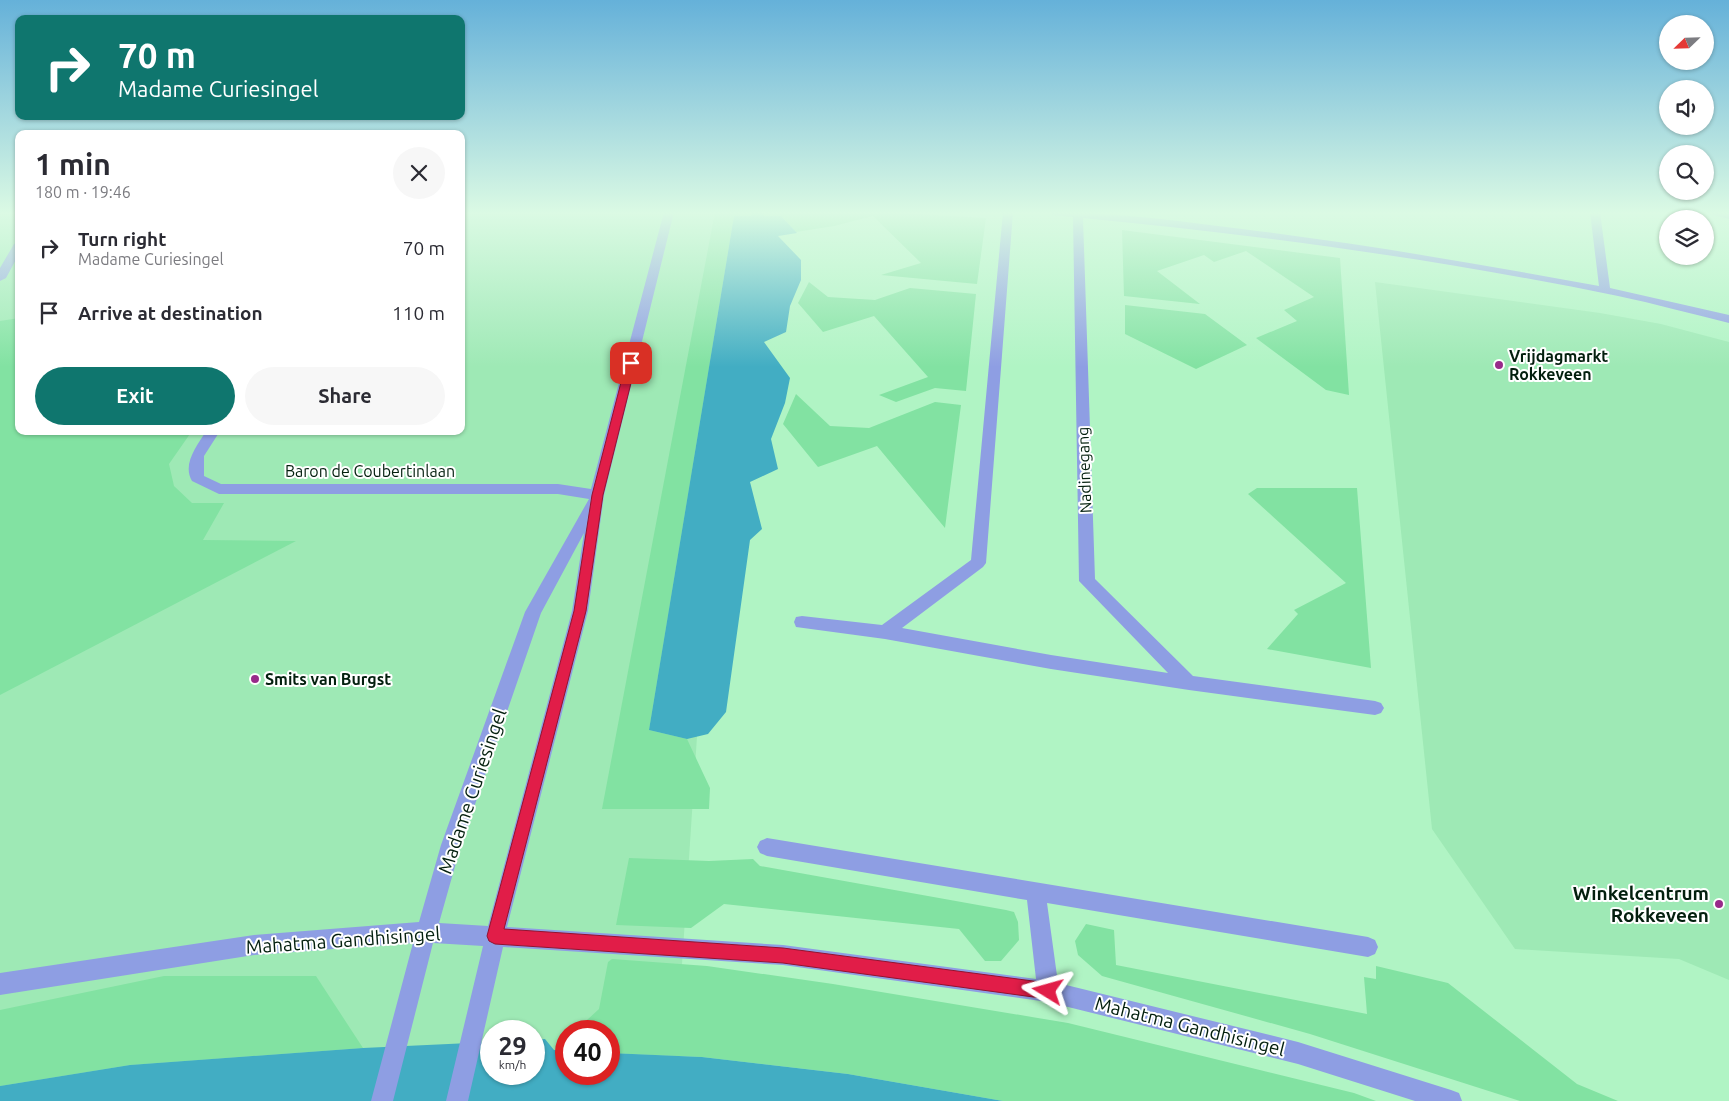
<!DOCTYPE html>
<html lang="en">
<head>
<meta charset="utf-8">
<style>
  :root { --surface:#fff; --page:#f7f7f7; --text:#2b2b33; --muted:#7c7c81; --accent:#0f766e }
  body { margin:0; font-family:Ubuntu,sans-serif; background:var(--page); color:var(--text); height:100vh; display:flex; flex-direction:column; font-size:19px; white-space:nowrap }
  * { box-sizing:border-box; margin:0 }
  p { font-size:16px; color:var(--muted) }
  .icon { flex:none; width:28px; height:28px; fill:none; stroke:currentColor; stroke-width:2; stroke-linecap:round; stroke-linejoin:round }
  .map { position:relative; flex:1; overflow:hidden }
  .side { position:absolute; left:15px; top:130px; width:450px; height:305px; display:flex; flex-direction:column; background:var(--surface); border-radius:10px; box-shadow:0 1px 4px #0004 }
  .side>* { flex:none }
  .hud { position:absolute; left:15px; top:15px; width:450px; height:105px; border-radius:10px; box-shadow:0 1px 4px #0004; background:#0f766e; color:#fff; overflow:hidden }
  .needle { width:32px; rotate:247deg }
  .controls { position:absolute; left:1659px; top:15px; display:grid; gap:10px }
  .controls a { display:grid; place-items:center; width:55px; height:55px; border-radius:50%; background:var(--surface); box-shadow:0 1px 4px #0004; font-size:25px }
  .speed { position:absolute; left:480px; top:1020px; display:flex; gap:10px; font-size:25px; font-weight:700; text-align:center }
  .speed>* { display:grid; place-content:center; width:65px; height:65px; border-radius:50%; background:var(--surface); box-shadow:0 1px 4px #0004; line-height:1 }
  .speed small { font-size:12px; font-weight:400 }
  .speed .limit { border:8px solid #d22; background:#fff; color:#111 }
  .pin { position:absolute; display:grid; place-items:center; width:42px; height:42px; color:#fff; margin:-21px; border-radius:10px; box-shadow:0 2px 8px #0006 }
  .me { position:absolute; width:55px; margin:-28px; rotate:278deg; stroke-linejoin:round; filter:drop-shadow(0 0 4px #0008) }
  .turn { display:flex; align-items:center; gap:18px; height:105px; padding:0 20px; font-size:22px }
  .turn .icon { width:65px; height:65px; stroke-width:2.5 }
  .turn b { display:block; font-size:35px; line-height:42px }
  .round { display:grid; place-items:center; flex:none; width:52px; height:52px; border-radius:26px; background:var(--page) }
  .headline { display:flex; align-items:center; justify-content:space-between; height:85px; padding:0 20px }
  h1 { font-size:30px; font-weight:700; line-height:38px }
  .primary-button { display:flex; gap:10px; margin-top:auto; padding:10px 20px }
  .primary-button a { flex:1; height:58px; border-radius:30px; background:var(--accent); color:#fff; font-size:20px; font-weight:700; line-height:58px; text-align:center }
  .primary-button a+a { background:var(--page); color:var(--text) }
  ul { padding:0; list-style:none }
  li { display:flex; align-items:center; gap:15px; height:65px; padding:0 20px }
  li div { flex:1 }
  li b { display:block; font-size:19px }
  li em { font-style:normal }
  .map>svg:first-child { display:block }
  .built { fill:#9ee9b5; fill-rule:evenodd }
  .green { fill:#82e2a2 }
  .water { fill:#42adc3 }
  .lines { fill:none; stroke-linecap:round; stroke-linejoin:round }
  .minor { fill:#8e9ee3; fill-rule:evenodd }
  .route { fill:#e11d48; stroke:#92132f }
  .poi-dot { fill:#982a8a; stroke:#fff; stroke-width:2 }
  .labels { text-anchor:middle; stroke-width:4; stroke-linejoin:round; paint-order:stroke }
  .poi-label { font-size:16px; font-weight:bold; fill:#031f0e; stroke:#fff; text-anchor:start }
  .street-label { font-size:16px; fill:#031f0e; stroke:#fff }
  .near-street-label { font-size:19px; fill:#031f0e; stroke:#fff }
  .near-poi-label { font-size:19px; font-weight:bold; fill:#031f0e; stroke:#fff; text-anchor:end }
</style>
</head>
<body>
<div class="map">
<svg width="1729" height="1101" viewBox="0 0 1729 1101">
  <rect width="100%" height="100%" fill="#b0f4c4"/>
  <path class="built" d="M0,212H19V431H461V212H757L711,524L673,1101H0ZM491,1031H534V1074H491ZM566,1031H609V1074H566Z
    M1375,282L1600,313L1661,324L1729,342V980L1679,959L1515,949L1432,829Z"/>
  <path class="green" d="M715,212H752L751,216H734L649,730L687,739L710,788L709,809H602Z
    M764,212H886L986,218L977,284L881,275L921,263L873,216L834,226L796,232L781,216H764Z
    M1122,230L1340,258L1349,395L1326,390L1256,338L1297,321L1284,310L1314,297L1246,251L1214,262L1204,255L1157,271L1200,304L1124,296Z
    M809,282L828,297L875,300L910,288L976,294L966,391L935,388L896,402L879,395L928,377L874,316L823,332L798,303Z
    M1125,305L1205,314L1247,345L1196,369L1125,334Z
    M19,318V431H192L169,464L174,486L192,503H224L203,540L296,541L0,695V321Z
    M796,394L830,426L869,428L935,402L961,405L945,528L877,446L818,467L783,424Z
    M1257,488H1357L1371,668L1267,649L1298,614L1294,610L1346,583L1248,494Z
    M629,858L709,861L753,859L760,866L1006,910L1014,912L1018,922L1019,940L1001,961H985L959,929L724,904L691,928L616,925Z
    M1086,924L1114,930L1116,965L1367,1014L1364,977L1376,979V966L1448,983L1577,1084L1618,1101H1520L1310,1034L1102,976L1078,955L1075,941Z
    M612,959L707,966L833,984L1068,1023L1354,1093L1376,1101H1003L848,1074L702,1057L609,1053V1031H575L599,1009L608,962Z
    M164,976H316L363,1048L130,1065L0,1086V1010Z"/>
  <path class="water" d="M752,212H764V216H781L797,233L778,236L801,260V280L790,306L786,332L764,342L790,378L785,403L771,439L778,469L750,482L762,529L750,540L726,712L708,734L687,739L649,730L734,216H751Z
    M545,1039L554,1050L566,1051V1074H609V1053L702,1057L848,1074L1003,1101H0V1086L130,1065L363,1048L491,1042V1074H534V1040Z"/>
  <g class="lines">
    <path class="minor" d="M664,212H674L604,495L588,611L507,927L783,945L1036,979L1027,900L767,856L760,853L757,847L760,841L767,838L1368,937L1375,940L1378,947L1375,954L1368,957L1047,903L1058,983L1298,1042L1451,1090L1459,1093L1462,1101H1415L1298,1064L1048,1002L783,965L503,947L468,1101H446L483,946L433,943L393,1101H371L413,943L254,955L0,995V973L254,935L419,922L441,845L525,612L589,499L558,494H219L192,481C182,464 197,446 206,431H220L204,456V476L221,484H558L591,489ZM584,533L572,611L488,926L439,923L461,845L541,613Z
      M1003,212H1013L986,563L983,567L902,628L1051,655L1168,673L1079,581L1073,217L1054,215L1049,212C1114,212 1178,221 1242,229C1362,244 1480,264 1599,286L1590,212H1600L1610,288L1729,315V323C1692,314 1656,304 1618,296C1443,260 1262,235 1083,218L1095,579L1193,676L1375,701L1381,703L1384,708L1381,713L1375,715L1189,690L1051,669L885,639L796,627L794,622L796,617L802,616L882,625L971,560Z
      M1709,212L1729,213V219L1710,214Z
      M19,241V254L6,278L0,281V268L14,244Z"/>
  </g>
  <linearGradient id="sky" x2="0" y2="1"><stop stop-color="#65b1d9"/><stop offset="0.58" stop-color="#dbfae4"/><stop offset="1" stop-color="#dbfae4" stop-opacity="0"/></linearGradient>
  <rect width="1729" height="367" fill="url(#sky)"/>
  <path class="route" d="M631,360L636,363L603,495L586,611L504,929L783,948L1048,983L1054,986L1056,991L1054,997L1048,999L783,963L495,944L489,941L487,936L574,611L592,495L626,363Z"/>
  <g class="poi-dot">
    <circle cx="1499" cy="365" r="5"/>
    <circle cx="255" cy="679" r="5"/>
    <circle cx="1719" cy="904" r="5"/>
  </g>
  <g class="labels">
    <g class="poi-label">
      <text x="1509" y="362">Vrijdagmarkt<tspan x="1509" dy="18">Rokkeveen</tspan></text>
      <text x="265" y="685">Smits van Burgst</text>
    </g>
    <g class="street-label">
      <text transform="translate(1084 470) rotate(-92)" y="6">Nadinegang</text>
      <text x="370" y="477">Baron de Coubertinlaan</text>
    </g>
    <g class="near-street-label">
      <text transform="translate(472 791) rotate(-71)" y="7">Madame Curiesingel</text>
      <text transform="translate(343 940) rotate(-4)" y="7">Mahatma Gandhisingel</text>
      <text transform="translate(1190 1026) rotate(14)" y="7">Mahatma Gandhisingel</text>
    </g>
    <g class="near-poi-label">
      <text x="1709" y="900">Winkelcentrum<tspan x="1709" dy="22">Rokkeveen</tspan></text>
    </g>
  </g>
</svg>
<div class="controls">
<a><svg class="needle" viewBox="-14 -14 28 28"><path d="M0-13l5 13h-10z" fill="#e53935"/><path d="M0 13l5-13h-10z" fill="#7c7c81"/></svg></a>
<a><svg class="icon" aria-label="sound" viewBox="0 0 24 24"><path d="M4 9h4l5-4v14l-5-4H4zM17 9q2 3 0 6"/></svg></a>
<a><svg class="icon" aria-label="search" viewBox="0 0 24 24"><circle cx="10" cy="10" r="6"/><path d="M15 15l6 6"/></svg></a>
<a><svg class="icon" aria-label="layers" viewBox="0 0 24 24"><path d="M12 4l9 5-9 5-9-5zM3 14l9 5 9-5"/></svg></a>
</div>
<div class="speed"><div>29<small>km/h</small></div><div class="limit">40</div></div>
<div class="pin" style="left:631px;top:363px;background:#d93025"><svg class="icon" aria-label="arrive" viewBox="0 0 24 24"><path d="M6 21V4h12l-3 4 3 4H6"/></svg></div>
<svg class="me" style="left:1048px;top:991px" viewBox="-20 -20 40 40"><path d="M0-17L14 15 0 8-14 15z" fill="#e11d48" stroke="#fff" stroke-width="4"/></svg>
<div class="hud">
<div class="turn"><svg class="icon" aria-label="right" viewBox="0 0 24 24"><path d="M7 20v-9h11M14 6l5 5-5 5"/></svg><div><b>70 m</b>Madame Curiesingel</div></div>
</div>
<section class="side">
<div class="headline"><div><h1>1 min</h1><p>180 m · 19:46</p></div><a class="round"><svg class="icon" aria-label="close" viewBox="0 0 24 24"><path d="M6 6l12 12M18 6L6 18"/></svg></a></div>
<ul>
<li><svg class="icon" aria-label="right" viewBox="0 0 24 24"><path d="M7 20v-9h11M14 6l5 5-5 5"/></svg><div><b>Turn right</b><p>Madame Curiesingel</p></div><em>70 m</em></li>
<li><svg class="icon" aria-label="arrive" viewBox="0 0 24 24"><path d="M6 21V4h12l-3 4 3 4H6"/></svg><div><b>Arrive at destination</b></div><em>110 m</em></li>
</ul>
<div class="primary-button"><a>Exit</a><a>Share</a></div>
</section>
</div>
</body>
</html>
